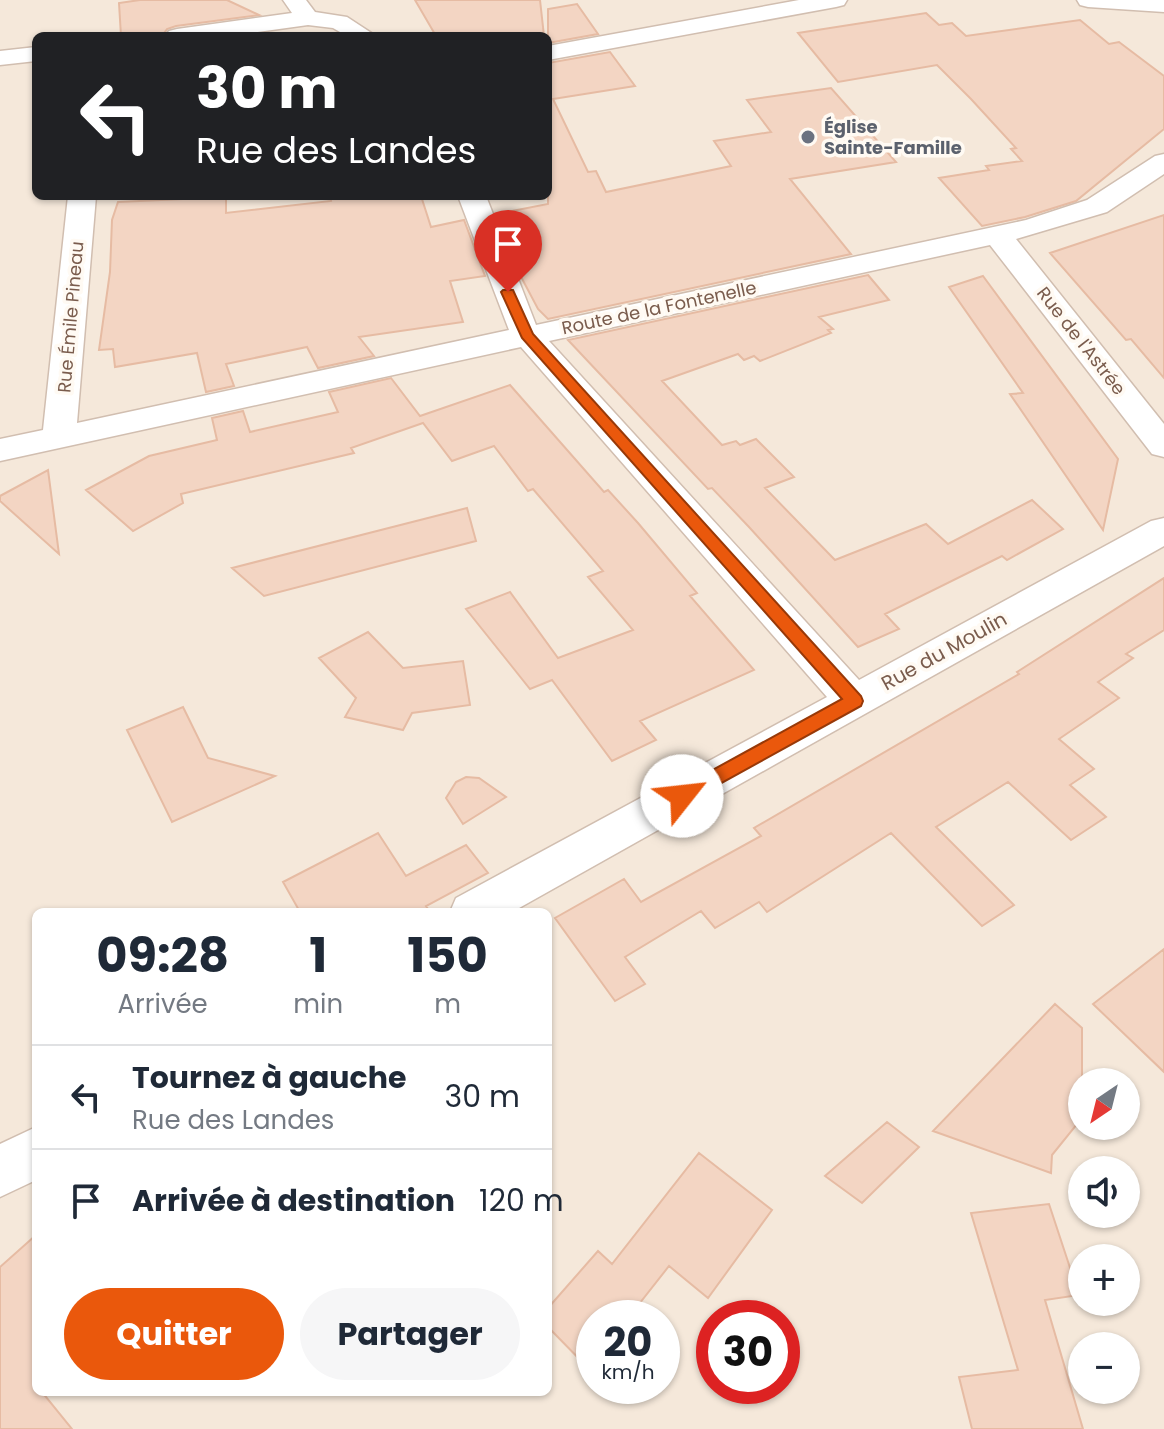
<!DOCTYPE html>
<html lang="fr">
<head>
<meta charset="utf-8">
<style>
  :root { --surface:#fff; --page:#f6f6f7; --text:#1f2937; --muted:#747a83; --line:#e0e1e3; --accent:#ea580c }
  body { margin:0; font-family:Poppins,sans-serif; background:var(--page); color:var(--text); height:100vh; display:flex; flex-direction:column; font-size:30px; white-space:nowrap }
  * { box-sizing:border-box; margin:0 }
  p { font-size:26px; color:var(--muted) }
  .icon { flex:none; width:44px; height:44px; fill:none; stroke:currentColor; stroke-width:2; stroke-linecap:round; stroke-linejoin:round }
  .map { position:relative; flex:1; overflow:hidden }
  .side { position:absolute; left:32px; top:908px; width:520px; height:488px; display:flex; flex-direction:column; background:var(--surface); border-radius:12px; box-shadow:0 2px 6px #0004 }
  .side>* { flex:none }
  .guide { position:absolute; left:32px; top:32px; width:520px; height:168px; border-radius:12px; box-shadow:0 2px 6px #0004; background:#202124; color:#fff; overflow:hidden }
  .needle { width:52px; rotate:215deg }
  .controls { position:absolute; left:1068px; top:1068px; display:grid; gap:16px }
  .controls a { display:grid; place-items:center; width:72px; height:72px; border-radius:50%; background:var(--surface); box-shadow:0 2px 6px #0004; font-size:40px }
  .speed { position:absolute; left:576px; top:1300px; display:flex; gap:16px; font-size:40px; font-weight:700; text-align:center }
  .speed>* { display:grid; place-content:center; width:104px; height:104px; border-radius:50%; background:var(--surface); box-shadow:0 2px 6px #0004; line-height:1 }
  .speed small { font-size:20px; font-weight:400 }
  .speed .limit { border:12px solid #d22; background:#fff; color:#111 }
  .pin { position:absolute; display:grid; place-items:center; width:68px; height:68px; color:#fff; margin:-82px -34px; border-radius:50% 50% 50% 0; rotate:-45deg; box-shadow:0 0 8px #0007 }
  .pin .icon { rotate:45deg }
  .me { position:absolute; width:88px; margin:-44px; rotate:61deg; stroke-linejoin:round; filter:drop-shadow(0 0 6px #0008) }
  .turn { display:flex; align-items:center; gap:28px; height:168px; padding:0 32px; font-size:36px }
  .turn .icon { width:104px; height:104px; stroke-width:2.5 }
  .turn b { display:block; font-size:56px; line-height:68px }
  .eta { display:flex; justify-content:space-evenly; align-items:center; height:136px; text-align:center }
  .eta b { font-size:48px; font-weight:700; line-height:56px }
  .primary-button { display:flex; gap:16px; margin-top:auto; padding:16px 32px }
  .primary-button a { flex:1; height:92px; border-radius:48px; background:var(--accent); color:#fff; font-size:32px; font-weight:700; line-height:92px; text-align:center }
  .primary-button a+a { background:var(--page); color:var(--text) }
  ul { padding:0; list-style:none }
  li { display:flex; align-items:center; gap:24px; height:104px; padding:0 32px; border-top:2px solid var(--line) }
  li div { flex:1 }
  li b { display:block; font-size:30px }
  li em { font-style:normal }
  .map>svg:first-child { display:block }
  .residential { fill:#f5e8da; fill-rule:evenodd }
  .building { fill:#f3d5c3; stroke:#e6bba3; stroke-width:2 }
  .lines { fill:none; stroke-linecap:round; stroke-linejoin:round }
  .street-casing { stroke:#d1beb0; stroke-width:3 }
  .street { fill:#fff; fill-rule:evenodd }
  .route { fill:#ea580c; stroke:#983908; stroke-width:2 }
  .worship-dot { fill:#6b7280; stroke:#fffaf3; stroke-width:3 }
  .labels { text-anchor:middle; stroke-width:7; stroke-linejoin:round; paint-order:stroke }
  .far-worship-label { font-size:18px; font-weight:bold; fill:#5b616d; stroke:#fffaf3; text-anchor:start }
  .far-street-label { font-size:18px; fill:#7a5c4d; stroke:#fffaf3 }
  .street-label { font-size:20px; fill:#7a5c4d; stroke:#fffaf3 }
</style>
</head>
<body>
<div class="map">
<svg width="1164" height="1429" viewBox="0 0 1164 1429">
  <rect width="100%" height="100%" fill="#fdf6ec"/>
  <path class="residential" d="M0,0H1164V1429H0ZM36,36H548V196H36ZM36,912H548V1392H36ZM1082,1082H1126V1126H1082ZM1082,1170H1126V1214H1082ZM1082,1258H1126V1302H1082ZM594,1318H662V1386H594ZM714,1318H782V1386H714ZM1082,1346H1126V1390H1082Z"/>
  <path class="building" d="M140,0H227L259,15L176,26L167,29L162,36H121L119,3Z
    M415,0H540L544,36H436Z
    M577,4L598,34L548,43V9Z
    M926,13L939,25L952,23L966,36L1080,20L1109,44L1119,42L1164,76V129L1076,201L1025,217L982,226L939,178L989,170L986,166L1022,161L1011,149L1016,148L971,99L937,65L838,82L798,33Z
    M610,52L635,86L553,99L588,172L596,171L606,192L731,166L714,141L771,132L747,100L831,88L896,162L790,179L851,254L548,319L538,309L518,271L496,214L548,204V63Z
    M330,196H421L431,227L464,220L485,276L450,281L463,322L359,337L374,356L318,368L307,347L226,364L234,386L206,392L197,353L115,367L113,349L99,350L110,272L112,220L118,202L226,197V213L331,201Z
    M1164,215V378L1131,339L1126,340L1050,253Z
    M868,275L889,300L819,317L833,329L828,330L831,333L760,361L754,356L744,360L738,354L662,381L722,445L736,441L740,445L756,439L794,477L765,488L835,560L926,524L948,544L1032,500L1063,529L1007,560L1002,556L885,614L899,629L858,647L749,527L712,488L708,489L568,340Z
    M983,276L1118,459L1103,530L1010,394L1023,393L949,287Z
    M391,378L420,416L510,385L604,492L608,490L638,523L697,593L690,596L754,670L640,721L656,740L612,761L552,680L530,689L466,609L510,592L558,658L633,630L588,577L603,571L533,489L528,491L494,446L452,461L423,423L351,448L354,453L181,494L183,503L133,531L86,490L149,456L217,440L212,418L243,411L250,432L338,412L329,392Z
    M48,470L59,554L0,501V496Z
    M467,508L476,541L264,596L232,568Z
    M1164,578V630L1126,654L1133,658L1098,682L1119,698L1059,739L1094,769L1070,785L1106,817L1071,840L1008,782L936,827L1014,905L982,926L891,833L767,912L759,902L715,928L701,911L625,957L645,984L615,1001L555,918L624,879L641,902L761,836L754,828L1019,674L1017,672Z
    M368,632L403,668L463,661L470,705L412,713L403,730L345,717L356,698L319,658Z
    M183,707L208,758L275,776L172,822L127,730Z
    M466,777L479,778L506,797L463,824L446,798L456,782Z
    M378,833L406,876L466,845L488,873L426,906L430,912H300L283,882Z
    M1164,949V1072L1093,1004Z
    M1055,1004L1082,1028V1118L1052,1155L1051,1173L933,1131Z
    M887,1122L919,1147L862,1203L825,1176Z
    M699,1153L772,1210L708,1298L669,1266L628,1318H594V1374L548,1327V1308L598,1251L612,1264Z
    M1049,1204L1079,1295L1045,1300L1083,1429H972L959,1377L1018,1370L971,1213Z
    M36,1235V1392H42L72,1429H0V1267Z"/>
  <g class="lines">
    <g class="street-casing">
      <path id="street" d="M283,0H306L315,12L347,17L376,36H347L333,28L308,25L228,36H165L169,31L177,29L292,13Z
        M799,0H847L844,5L836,7L548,60V46Z
        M1077,0H1164V12L1088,7L1080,5Z
        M36,47V61L0,65V51Z
        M1164,154V174L1107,212L1016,239L1164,424V457L1152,454L990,245L549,341L859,680L1151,521L1164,518V546L512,912H450L456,898L827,697L521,347L0,461V439L43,430L68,196H96L77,423L509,330L458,196H486L536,325L1026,220L1087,200L1155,156Z
        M36,1127V1180L0,1197V1144Z"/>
    </g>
    <use href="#street" class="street"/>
  </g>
  <path class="route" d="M503,290H513L533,334L861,696L863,701L861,706L689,801H676L673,796L676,790L842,699L522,338L501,292Z"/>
  <circle class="worship-dot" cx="808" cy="137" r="8"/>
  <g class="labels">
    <g class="far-worship-label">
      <text x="824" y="133">Église<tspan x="824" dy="21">Sainte-Famille</tspan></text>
    </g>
    <g class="far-street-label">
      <text transform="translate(659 308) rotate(-12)" y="6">Route de la Fontenelle</text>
      <text transform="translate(71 317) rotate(-85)" y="6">Rue Émile Pineau</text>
      <text transform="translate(1081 341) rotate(52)" y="6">Rue de l'Astrée</text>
    </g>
    <g class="street-label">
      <text transform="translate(944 651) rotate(-29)" y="7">Rue du Moulin</text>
    </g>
  </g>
</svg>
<div class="controls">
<a><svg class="needle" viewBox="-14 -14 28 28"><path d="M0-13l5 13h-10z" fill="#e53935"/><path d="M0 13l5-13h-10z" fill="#747a83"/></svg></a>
<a><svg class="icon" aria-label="sound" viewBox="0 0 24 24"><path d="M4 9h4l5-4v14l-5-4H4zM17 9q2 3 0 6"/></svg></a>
<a>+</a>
<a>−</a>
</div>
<div class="speed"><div>20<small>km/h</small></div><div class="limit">30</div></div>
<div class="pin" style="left:508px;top:292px;background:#d93025"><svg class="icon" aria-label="arrive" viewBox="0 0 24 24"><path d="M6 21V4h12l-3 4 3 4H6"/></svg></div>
<svg class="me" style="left:682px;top:796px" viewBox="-20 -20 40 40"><circle r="19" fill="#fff"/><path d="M0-13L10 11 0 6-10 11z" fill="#ea580c"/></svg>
<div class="guide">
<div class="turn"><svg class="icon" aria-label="left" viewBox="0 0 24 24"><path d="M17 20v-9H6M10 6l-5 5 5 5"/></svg><div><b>30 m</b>Rue des Landes</div></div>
</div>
<section class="side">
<div class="eta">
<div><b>09:28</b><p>Arrivée</p></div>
<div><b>1</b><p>min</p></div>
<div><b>150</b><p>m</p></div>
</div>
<ul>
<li><svg class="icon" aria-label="left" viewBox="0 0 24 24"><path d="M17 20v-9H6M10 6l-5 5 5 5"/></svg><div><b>Tournez à gauche</b><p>Rue des Landes</p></div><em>30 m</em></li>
<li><svg class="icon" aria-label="arrive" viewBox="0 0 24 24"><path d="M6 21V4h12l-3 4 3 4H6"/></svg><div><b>Arrivée à destination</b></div><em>120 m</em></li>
</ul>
<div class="primary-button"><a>Quitter</a><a>Partager</a></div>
</section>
</div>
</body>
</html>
